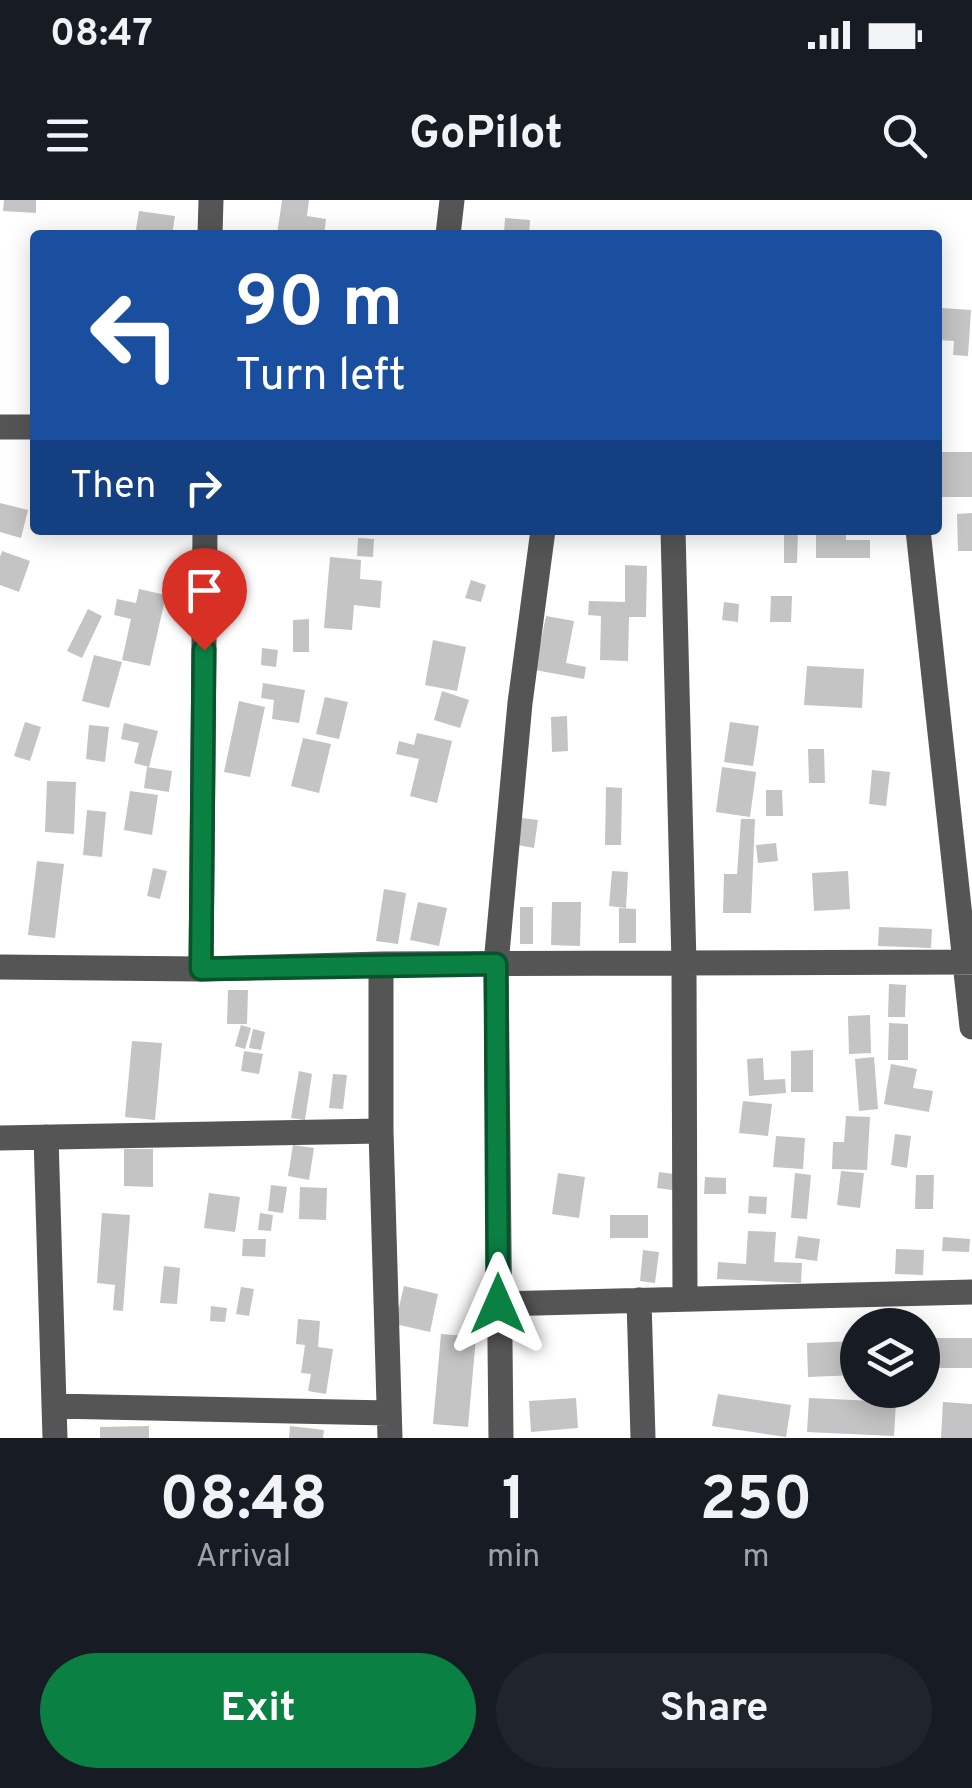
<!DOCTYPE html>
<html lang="en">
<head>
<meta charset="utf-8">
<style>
  :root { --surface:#171b24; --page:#20242c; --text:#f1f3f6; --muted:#9ea1a6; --accent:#0b8043 }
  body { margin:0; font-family:Overpass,sans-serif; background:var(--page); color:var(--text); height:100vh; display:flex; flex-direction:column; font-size:38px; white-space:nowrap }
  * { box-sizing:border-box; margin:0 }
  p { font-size:32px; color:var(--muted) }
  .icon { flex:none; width:55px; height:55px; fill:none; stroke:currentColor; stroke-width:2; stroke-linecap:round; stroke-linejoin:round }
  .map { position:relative; height:1238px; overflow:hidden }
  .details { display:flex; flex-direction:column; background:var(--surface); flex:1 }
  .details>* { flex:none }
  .top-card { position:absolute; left:30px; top:30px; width:912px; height:305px; border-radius:10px; box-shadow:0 5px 25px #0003; background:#1a4fa0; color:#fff; overflow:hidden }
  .controls { position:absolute; left:840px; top:1108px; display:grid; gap:20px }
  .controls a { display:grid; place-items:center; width:100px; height:100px; border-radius:50%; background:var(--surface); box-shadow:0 5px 25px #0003; font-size:50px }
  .pin { position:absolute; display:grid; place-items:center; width:85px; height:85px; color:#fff; margin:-102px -42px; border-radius:50% 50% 50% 0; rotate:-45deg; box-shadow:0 0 10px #0007 }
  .pin .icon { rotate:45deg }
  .me { position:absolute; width:110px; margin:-55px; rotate:0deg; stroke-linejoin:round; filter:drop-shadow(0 0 8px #0008) }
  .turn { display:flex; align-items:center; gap:35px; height:210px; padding:0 40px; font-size:45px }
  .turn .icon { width:130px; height:130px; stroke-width:2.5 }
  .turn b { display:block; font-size:70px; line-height:85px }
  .then { display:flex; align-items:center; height:95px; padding:0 40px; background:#0003; gap:20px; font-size:38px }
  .eta { display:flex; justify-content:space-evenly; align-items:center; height:170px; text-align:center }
  .eta b { font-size:60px; font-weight:700; line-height:70px }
  .primary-button { display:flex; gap:20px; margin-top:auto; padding:20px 40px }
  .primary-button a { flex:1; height:115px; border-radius:60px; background:var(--accent); color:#fff; font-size:40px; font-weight:700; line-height:115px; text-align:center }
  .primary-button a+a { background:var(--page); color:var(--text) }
  .status { display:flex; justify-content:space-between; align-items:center; height:70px; padding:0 50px; background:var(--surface); direction:ltr }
  .status svg { height:28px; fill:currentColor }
  header { display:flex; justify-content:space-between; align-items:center; height:130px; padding:0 40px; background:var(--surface); font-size:45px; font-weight:700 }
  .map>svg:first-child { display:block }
  .building { fill:#c4c4c4 }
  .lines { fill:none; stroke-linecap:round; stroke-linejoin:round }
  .minor { stroke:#555; stroke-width:25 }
  .route-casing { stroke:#07532c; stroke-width:25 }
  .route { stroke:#0b8043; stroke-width:18 }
</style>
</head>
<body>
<div class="status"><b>08:47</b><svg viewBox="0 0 49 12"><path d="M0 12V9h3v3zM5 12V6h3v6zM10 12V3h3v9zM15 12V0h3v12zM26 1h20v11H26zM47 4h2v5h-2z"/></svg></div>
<header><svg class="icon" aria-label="menu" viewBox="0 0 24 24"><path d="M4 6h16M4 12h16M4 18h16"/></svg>GoPilot<svg class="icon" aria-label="search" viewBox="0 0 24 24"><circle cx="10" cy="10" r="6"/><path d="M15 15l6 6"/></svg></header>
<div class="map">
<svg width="972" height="1238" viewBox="0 0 972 1238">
  <rect width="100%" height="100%" fill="#fff"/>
  <path class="building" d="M4,0H36V13L3,11Z
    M282,0H309L307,16L326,19L324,35H277Z
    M139,11L175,16L172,35H135Z
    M505,18L530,20L529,35L504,33Z
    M941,108L971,110L968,156L953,155L954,141L939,140Z
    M940,252H972V297H940Z
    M0,303L28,310L21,338L0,332Z
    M972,313V351H958L957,314Z
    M784,330H798L797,363H784Z
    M816,330H846V340H870V358H816Z
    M358,338L374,339L373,357L357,356Z
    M2,351L30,361L19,392L0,385V357Z
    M330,357L361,360L360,379L382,381L380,408L354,405L352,430L324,428Z
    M625,365L647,366L646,417H629L628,461L600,460L601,416L588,415L589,401L625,402Z
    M471,380L486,385L481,402L465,398Z
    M139,389L166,395L150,466L122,460L131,419L114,415L117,399L136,403Z
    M771,396H792L791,422H770Z
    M724,402L739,404L738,422L722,420Z
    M88,409L102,416L82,458L67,451Z
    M546,416L574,421L566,463L586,467L584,479L535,470Z
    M309,419V452H293V420Z
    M433,440L466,447L457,491L425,485Z
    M262,448L278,450L276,467L261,465Z
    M94,455L122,462L109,508L82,501Z
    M807,466L864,469L862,508L804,505Z
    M263,483L305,490L299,523L272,519L274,500L261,498Z
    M442,491L469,500L460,528L434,520Z
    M325,497L348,502L339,539L316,534Z
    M239,501L265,507L250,577L224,572Z
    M567,516L568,551L552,552L551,517Z
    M25,522L41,527L30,561L14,556Z
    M730,522L759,526L753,566L724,562Z
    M124,523L158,531L149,567L134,563L139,543L121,539Z
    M89,525L109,527L105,562L86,559Z
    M417,533L452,541L437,603L410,596L419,559L396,554L399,541L414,545Z
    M303,538L331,544L319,593L291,586Z
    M808,549H824L825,583H809Z
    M147,567L172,571L169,592L144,588Z
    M722,567L756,572L750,617L716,612Z
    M872,570L890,572L886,606L869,604Z
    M47,581L76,582L74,634L45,632Z
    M606,587L622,588L621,645H605Z
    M766,590H782L783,616H766Z
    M130,591L158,595L152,635L124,630Z
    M87,610L106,612L102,657L83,655Z
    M522,618L538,620L534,648L518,645Z
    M741,619H755L751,713H723L724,674H737Z
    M776,643L778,661L758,663L756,645Z
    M37,661L64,664L55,738L28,735Z
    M153,668L167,671L160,699L147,696Z
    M612,671L628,672L626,708L609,706Z
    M848,671L850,709L814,711L812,673Z
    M384,689L406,693L398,744L376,741Z
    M418,702L447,708L439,746L410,740Z
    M552,702H581L580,746L551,745Z
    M520,707H533V744H520Z
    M619,708L636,709V743H619Z
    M879,727L932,729L931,748L878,746Z
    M889,784L906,785L905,817H888Z
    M228,790H248L247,824H227Z
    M870,815L871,853L849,854L848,816Z
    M889,823L908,824V860H888Z
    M241,825L251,828L245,849L235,846Z
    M253,829L265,832L261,850L249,848Z
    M132,841L162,843L155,920L125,917Z
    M813,850V892H791V851Z
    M244,851L263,854L259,874L241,871Z
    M874,857L878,909L859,911L855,859Z
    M763,858L764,880L785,879L786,893L749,896L747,859Z
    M891,864L917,869L913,888L933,891L929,912L884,904Z
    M299,871L312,874L305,920L291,918Z
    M333,874L347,875L343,909L329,908Z
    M743,901L772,904L768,936L739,933Z
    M846,916L870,917L867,970L832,969L833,942H844Z
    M895,934L911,936L907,968L891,965Z
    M776,936L805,938L803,969L773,967Z
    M293,945L314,948L309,980L288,976Z
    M124,949H153V987L124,986Z
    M841,971L864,973L860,1008L837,1005Z
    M659,972L674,974L672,990L657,988Z
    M558,973L585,977L579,1018L552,1014Z
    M795,973L811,975L807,1019L791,1018Z
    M916,975H934L933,1009H915Z
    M705,977L726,978V994H704Z
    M271,985L287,987L283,1013L268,1011Z
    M300,987L327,988L326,1020L299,1019Z
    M209,993L240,997L235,1032L204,1028Z
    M749,996L767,997L766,1014L748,1013Z
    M102,1013L130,1015L123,1111L113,1110L115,1085L97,1083Z
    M260,1013L273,1015L271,1031L258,1030Z
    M610,1015H648V1038H610Z
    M748,1031L776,1032L774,1062L802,1063L801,1083L717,1079L718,1062L746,1064Z
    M798,1036L820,1039L817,1061L795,1058Z
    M943,1037L970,1039L969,1052L942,1051Z
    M243,1039H266L265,1057L242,1056Z
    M896,1049L924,1050L923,1075L895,1074Z
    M643,1050L659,1052L655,1083L640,1081Z
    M164,1066L180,1068L177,1104L160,1103Z
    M404,1086L438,1094L430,1132L395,1124Z
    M241,1087L254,1089L249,1116L236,1114Z
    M211,1106L227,1108L225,1122L210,1121Z
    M298,1119L320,1121L318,1147L333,1149L326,1194L308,1191L311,1174L301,1173L305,1145L296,1144Z
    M441,1134L476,1137L468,1227L433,1224Z
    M933,1138H972V1168H933Z
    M858,1141V1175L808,1177L807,1143Z
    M718,1194L791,1205L786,1237L712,1226Z
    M576,1198L578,1228L531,1232L529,1201Z
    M809,1198L896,1202L894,1236L807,1232Z
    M943,1202L972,1204V1238H941Z
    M149,1226V1238H100V1227Z
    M290,1226L324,1230L323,1238H289Z"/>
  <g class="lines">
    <path class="minor" d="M210,35L211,0
      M448,35L452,0
      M0,227H35
      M673,330L684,763L685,1099
      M918,330L972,827
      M381,764V931L390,1238
      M0,767L201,769L381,764L972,762
      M201,769L205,330
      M46,937L55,1238
      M0,938L381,931
      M639,1100L643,1238
      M498,1104L972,1092
      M54,1206L389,1213
      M501,1238L496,764L520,503L543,330"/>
  </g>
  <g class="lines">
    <g class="route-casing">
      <path id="route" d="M204,450L201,769L496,764L498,1104"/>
    </g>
    <use href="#route" class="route"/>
  </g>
</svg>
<div class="controls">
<a><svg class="icon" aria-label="layers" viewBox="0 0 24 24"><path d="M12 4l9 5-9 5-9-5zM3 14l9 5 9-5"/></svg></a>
</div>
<div class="pin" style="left:204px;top:450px;background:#d93025"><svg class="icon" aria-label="arrive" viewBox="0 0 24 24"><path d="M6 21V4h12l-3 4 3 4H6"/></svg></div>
<svg class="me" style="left:498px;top:1104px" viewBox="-20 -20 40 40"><path d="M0-17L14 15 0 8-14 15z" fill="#0b8043" stroke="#fff" stroke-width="4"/></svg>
<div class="top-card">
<div class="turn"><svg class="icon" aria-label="left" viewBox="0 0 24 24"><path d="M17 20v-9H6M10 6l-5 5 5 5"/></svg><div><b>90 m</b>Turn left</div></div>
<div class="then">Then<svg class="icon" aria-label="right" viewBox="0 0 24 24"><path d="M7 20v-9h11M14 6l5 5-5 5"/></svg></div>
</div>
</div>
<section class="details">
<div class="eta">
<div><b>08:48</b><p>Arrival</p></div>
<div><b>1</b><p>min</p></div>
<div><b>250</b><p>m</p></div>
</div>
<div class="primary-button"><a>Exit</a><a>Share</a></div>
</section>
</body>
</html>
